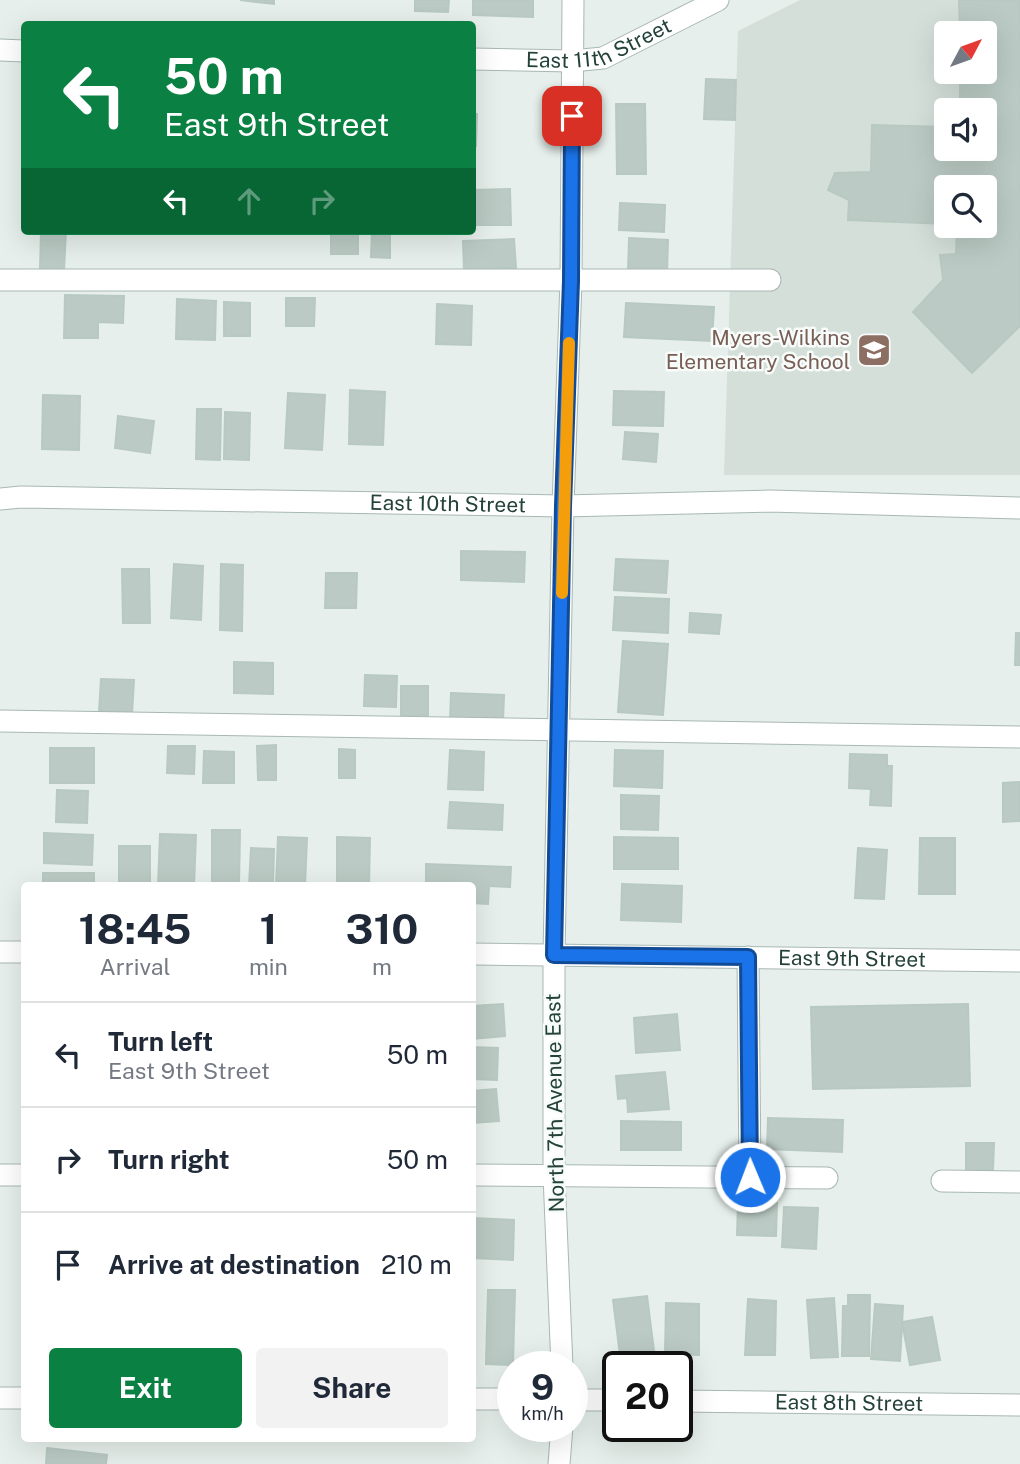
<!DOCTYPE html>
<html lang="en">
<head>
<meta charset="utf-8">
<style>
  :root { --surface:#fff; --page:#f2f2f3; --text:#1f2937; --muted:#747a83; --line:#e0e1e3; --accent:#0b8043 }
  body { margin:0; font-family:"Public Sans",sans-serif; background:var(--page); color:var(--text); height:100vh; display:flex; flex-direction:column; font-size:26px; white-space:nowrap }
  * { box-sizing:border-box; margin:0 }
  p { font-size:23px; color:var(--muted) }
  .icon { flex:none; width:38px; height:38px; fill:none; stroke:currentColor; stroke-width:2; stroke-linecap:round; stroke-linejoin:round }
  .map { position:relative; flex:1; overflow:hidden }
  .side { position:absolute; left:21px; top:882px; width:455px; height:560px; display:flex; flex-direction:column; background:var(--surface); border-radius:7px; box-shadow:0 7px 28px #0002 }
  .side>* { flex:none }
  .guide { position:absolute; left:21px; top:21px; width:455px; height:214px; border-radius:7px; box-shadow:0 7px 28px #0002; background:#0b8043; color:#fff; overflow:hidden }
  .needle { width:46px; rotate:49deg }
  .buttons { position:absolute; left:934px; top:21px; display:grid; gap:14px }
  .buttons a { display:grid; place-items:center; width:63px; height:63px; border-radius:7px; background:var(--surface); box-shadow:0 7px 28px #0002; font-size:35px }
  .speed { position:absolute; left:497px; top:1351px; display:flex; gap:14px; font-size:35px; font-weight:700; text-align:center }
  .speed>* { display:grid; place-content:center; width:91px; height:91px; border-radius:50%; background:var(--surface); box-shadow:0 7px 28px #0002; line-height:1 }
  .speed small { font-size:18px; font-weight:400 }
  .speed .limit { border:4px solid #111; border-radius:10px; background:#fff; color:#111 }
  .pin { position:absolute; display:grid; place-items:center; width:60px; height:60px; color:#fff; margin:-30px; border-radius:14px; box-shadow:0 4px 10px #0006 }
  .me { position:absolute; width:77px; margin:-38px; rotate:359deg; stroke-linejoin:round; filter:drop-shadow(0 0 5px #0008) }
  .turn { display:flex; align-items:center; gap:24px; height:147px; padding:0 28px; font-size:32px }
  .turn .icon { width:91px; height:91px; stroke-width:2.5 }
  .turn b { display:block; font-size:49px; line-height:60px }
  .lanes { display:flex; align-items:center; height:66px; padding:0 28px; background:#0003; justify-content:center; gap:35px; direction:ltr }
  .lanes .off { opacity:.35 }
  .eta { display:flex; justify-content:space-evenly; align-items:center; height:119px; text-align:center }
  .eta b { font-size:42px; font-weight:700; line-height:49px }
  .cta { display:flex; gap:14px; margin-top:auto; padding:14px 28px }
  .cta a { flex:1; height:80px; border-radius:7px; background:var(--accent); color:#fff; font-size:28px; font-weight:700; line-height:80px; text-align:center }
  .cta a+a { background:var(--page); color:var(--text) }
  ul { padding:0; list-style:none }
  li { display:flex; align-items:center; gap:21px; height:105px; padding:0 28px; border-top:2px solid var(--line) }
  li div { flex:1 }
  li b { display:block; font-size:26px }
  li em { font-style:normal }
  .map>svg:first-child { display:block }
  .built { fill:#d4dfda; fill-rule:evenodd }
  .building { fill:#bbcac4; stroke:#b8c9c2; stroke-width:2 }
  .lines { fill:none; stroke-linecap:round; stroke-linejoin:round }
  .minor-casing { stroke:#a8b8b2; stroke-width:23 }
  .minor { stroke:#fff; stroke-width:21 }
  .route-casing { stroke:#114b97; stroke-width:18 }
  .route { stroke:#1a73e8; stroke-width:12 }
  .slow { stroke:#f59e0b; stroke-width:12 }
  .labels { text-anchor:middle; stroke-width:5; stroke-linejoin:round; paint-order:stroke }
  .street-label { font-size:21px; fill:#24423a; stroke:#f7fbf9 }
  .education-label { font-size:21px; fill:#785e54; stroke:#f7fbf9; text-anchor:end }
</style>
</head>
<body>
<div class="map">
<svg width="1020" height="1464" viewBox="0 0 1020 1464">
  <rect width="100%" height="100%" fill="#e6efeb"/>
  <path class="built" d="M800,0H1020V475H724L738,31ZM947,33H985V72H947ZM947,110H985V149H947ZM947,187H985V226H947Z"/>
  <path class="building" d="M240,0H274V4Z
    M415,0H449L448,12L415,11Z
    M473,0H533V17L473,15Z
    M959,0H1020V326L972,373L913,312L943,280L940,255L956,254L957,226H985V187H947V224L848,220L849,200L828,190L835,173L871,172L872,125L947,127V149H985V110H960V72H985V33H960Z
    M706,79L736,80L735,120L704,119Z
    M616,104H645L646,174H617Z
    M472,114H477L476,146H472Z
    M510,189L511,225H472V190Z
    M620,203L665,205L664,232L619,230Z
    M41,231H66L64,270L40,269Z
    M331,231H358V254H331Z
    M372,231H390V258L371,257Z
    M629,238L668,240L667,274L628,272Z
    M514,239L516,268L464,270L463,241Z
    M65,295L124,296L123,323L98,322V338H64Z
    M286,298H315L314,326H286Z
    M177,299L216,301L215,340L176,339Z
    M224,302L250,303V336H224Z
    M626,303L714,307L712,341L624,337Z
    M437,304L472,306L471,345L436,344Z
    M350,390L385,392L383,445L349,444Z
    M614,391L664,392L663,426L613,425Z
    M288,393L325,395L322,450L285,448Z
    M43,395L80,396L79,450L42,449Z
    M197,409H221L220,460L196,459Z
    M225,412L250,413L249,460L224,459Z
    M118,416L154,421L150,453L115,448Z
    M625,432L658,434L656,462L623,459Z
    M461,551L525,552L524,582L461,580Z
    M616,559L668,561L666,593L614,590Z
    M174,564L203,566L201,620L171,618Z
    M221,564L243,565L242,631L220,630Z
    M122,569H149L150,623H123Z
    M326,573H357L356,608H325Z
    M615,597L669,599L668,633L613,630Z
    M690,613L721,615L719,634L689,632Z
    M1016,633H1020V665H1015Z
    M623,641L668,644L663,715L618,712Z
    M234,662L273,663V694L234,693Z
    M365,675L397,676L396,707L364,706Z
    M101,679L134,680L132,714L99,712Z
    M401,686H428V715H401Z
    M451,693L504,695L503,722L450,721Z
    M276,745V780H258L257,746Z
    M168,746H195L194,774L167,773Z
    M50,748H94V783H50Z
    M339,749L355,750V778H339Z
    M450,750L484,752L483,790L448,789Z
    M615,750L663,751L662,788L614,786Z
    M204,751L234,752V783H203Z
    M850,754L887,755V766H892L891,806L870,805L871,789L849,788Z
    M1020,782V821L1003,822V783Z
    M57,790L88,791L87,823L56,822Z
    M621,795L659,796L658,830L621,829Z
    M450,802L503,805L502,830L448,828Z
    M212,830H240L239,886H212Z
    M44,833L93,835L92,865L44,863Z
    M160,834L196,835L194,886H158Z
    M278,837L307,838L305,886H276Z
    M337,837L370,838L369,886H337Z
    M614,837L678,838V869H614Z
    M920,838H955V894H919Z
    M119,846H150V886H119Z
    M251,848L274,849L273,886H249Z
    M858,848L887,850L884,899L855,898Z
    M426,864L511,867L510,887L489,886L488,904L472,903V886H426Z
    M43,873H94V886H43Z
    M622,884L682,886L681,922L621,920Z
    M503,1004L505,1036L472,1039V1006Z
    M968,1004L970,1086L813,1089L811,1007Z
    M677,1014L680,1050L636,1053L634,1018Z
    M472,1047L498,1048L497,1080L472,1079Z
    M665,1072L669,1109L628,1112L627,1098L618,1099L616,1076Z
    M496,1089L499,1121L472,1123V1091Z
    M768,1118L843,1120L842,1152L767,1149Z
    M621,1121L681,1122V1150H621Z
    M966,1143H994L993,1170H983L982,1179L966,1178Z
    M738,1202L777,1203L776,1236L737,1235Z
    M784,1207L818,1208L816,1249L782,1247Z
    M472,1218L514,1220L513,1260L472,1258Z
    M488,1290H515L513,1365L486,1364Z
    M848,1295H870L869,1356H842L843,1306H848Z
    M647,1296L654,1351L620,1355L613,1300Z
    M834,1298L838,1357L811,1358L807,1300Z
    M748,1299L776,1301L775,1355H745Z
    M666,1303L699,1304V1355L665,1354Z
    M875,1304L903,1306L900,1361L871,1359Z
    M932,1317L940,1360L910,1365L902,1322Z
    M47,1448L107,1455L106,1464H46Z"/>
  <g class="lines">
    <g class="minor-casing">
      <g id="minor">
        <path d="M0,50L24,51"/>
        <path id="s1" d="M472,59L572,61L603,58L718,0"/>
        <path d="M0,280H770"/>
        <path id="s2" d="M0,499L21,497L563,506L770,501L1020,508"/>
        <path d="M0,721L1020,737"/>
        <path d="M0,952H24"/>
        <path id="s3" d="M472,954L1020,961"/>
        <path d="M748,957L750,1177"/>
        <path d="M0,1175H24"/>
        <path d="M472,1175L827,1178"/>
        <path d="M942,1181L1020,1182"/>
        <path d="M562,1367L554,1175V955L563,506L571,281L573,0"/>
        <path d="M0,1398H24"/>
        <path d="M472,1399H513"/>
        <path d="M572,1400H618"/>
        <path id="s4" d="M677,1401L1020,1405"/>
        <path d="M559,1464L562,1426"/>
      </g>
    </g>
    <use href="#minor" class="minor"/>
  </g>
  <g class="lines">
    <g class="route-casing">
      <path id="route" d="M572,116L571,281L563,506L554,955L748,957L750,1177"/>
    </g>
    <use href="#route" class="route"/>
    <path class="slow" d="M562,593L569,343"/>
  </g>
  <defs>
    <g id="school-square" transform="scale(1.75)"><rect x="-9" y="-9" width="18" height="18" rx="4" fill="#8d6e63" stroke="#f7fbf9"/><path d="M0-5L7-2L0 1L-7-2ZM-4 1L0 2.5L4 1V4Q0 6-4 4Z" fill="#fff"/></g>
  </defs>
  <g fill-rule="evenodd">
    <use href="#school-square" x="874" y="350"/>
  </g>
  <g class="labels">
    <g class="street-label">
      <text dy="7" stroke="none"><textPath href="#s1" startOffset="130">East 11th Street</textPath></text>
      <text dy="7" stroke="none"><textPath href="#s2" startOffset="448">East 10th Street</textPath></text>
      <text dy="7" stroke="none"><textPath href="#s3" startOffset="380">East 9th Street</textPath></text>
      <text transform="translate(555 1103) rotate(-91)" y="7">North 7th Avenue East</text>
      <text dy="7" stroke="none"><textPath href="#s4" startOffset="172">East 8th Street</textPath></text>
    </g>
    <g class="education-label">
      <text x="850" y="345">Myers-Wilkins<tspan x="850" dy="24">Elementary School</tspan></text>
    </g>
  </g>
</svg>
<div class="buttons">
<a><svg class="needle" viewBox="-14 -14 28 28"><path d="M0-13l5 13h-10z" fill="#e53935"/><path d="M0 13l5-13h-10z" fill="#747a83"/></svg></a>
<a><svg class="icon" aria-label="sound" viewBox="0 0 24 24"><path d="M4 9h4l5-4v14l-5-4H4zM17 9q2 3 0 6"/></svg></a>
<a><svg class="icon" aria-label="search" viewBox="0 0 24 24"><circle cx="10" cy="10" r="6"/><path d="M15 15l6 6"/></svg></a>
</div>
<div class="speed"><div>9<small>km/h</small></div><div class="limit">20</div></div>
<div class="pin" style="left:572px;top:116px;background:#d93025"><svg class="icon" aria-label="arrive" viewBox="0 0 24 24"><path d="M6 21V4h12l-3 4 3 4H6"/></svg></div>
<svg class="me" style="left:750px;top:1177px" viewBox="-20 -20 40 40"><circle r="17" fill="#1a73e8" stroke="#fff" stroke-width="3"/><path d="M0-11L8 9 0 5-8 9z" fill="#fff"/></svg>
<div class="guide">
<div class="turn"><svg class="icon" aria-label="left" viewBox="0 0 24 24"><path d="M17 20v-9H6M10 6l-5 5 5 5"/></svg><div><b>50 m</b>East 9th Street</div></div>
<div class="lanes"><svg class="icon" aria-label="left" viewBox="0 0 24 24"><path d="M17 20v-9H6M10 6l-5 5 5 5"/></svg><svg class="icon off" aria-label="ahead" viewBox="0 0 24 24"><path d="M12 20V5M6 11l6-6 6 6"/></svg><svg class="icon off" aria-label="right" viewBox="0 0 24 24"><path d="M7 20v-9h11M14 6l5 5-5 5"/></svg></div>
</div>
<section class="side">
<div class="eta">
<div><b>18:45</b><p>Arrival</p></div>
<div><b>1</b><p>min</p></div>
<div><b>310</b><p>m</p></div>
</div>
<ul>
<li><svg class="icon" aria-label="left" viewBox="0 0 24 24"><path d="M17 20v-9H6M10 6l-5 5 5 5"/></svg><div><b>Turn left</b><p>East 9th Street</p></div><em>50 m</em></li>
<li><svg class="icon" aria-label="right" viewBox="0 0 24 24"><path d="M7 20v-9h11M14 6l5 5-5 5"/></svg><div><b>Turn right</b></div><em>50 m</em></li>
<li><svg class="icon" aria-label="arrive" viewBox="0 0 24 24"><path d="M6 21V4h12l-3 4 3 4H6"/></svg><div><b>Arrive at destination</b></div><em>210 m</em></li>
</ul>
<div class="cta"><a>Exit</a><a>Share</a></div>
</section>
</div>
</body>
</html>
